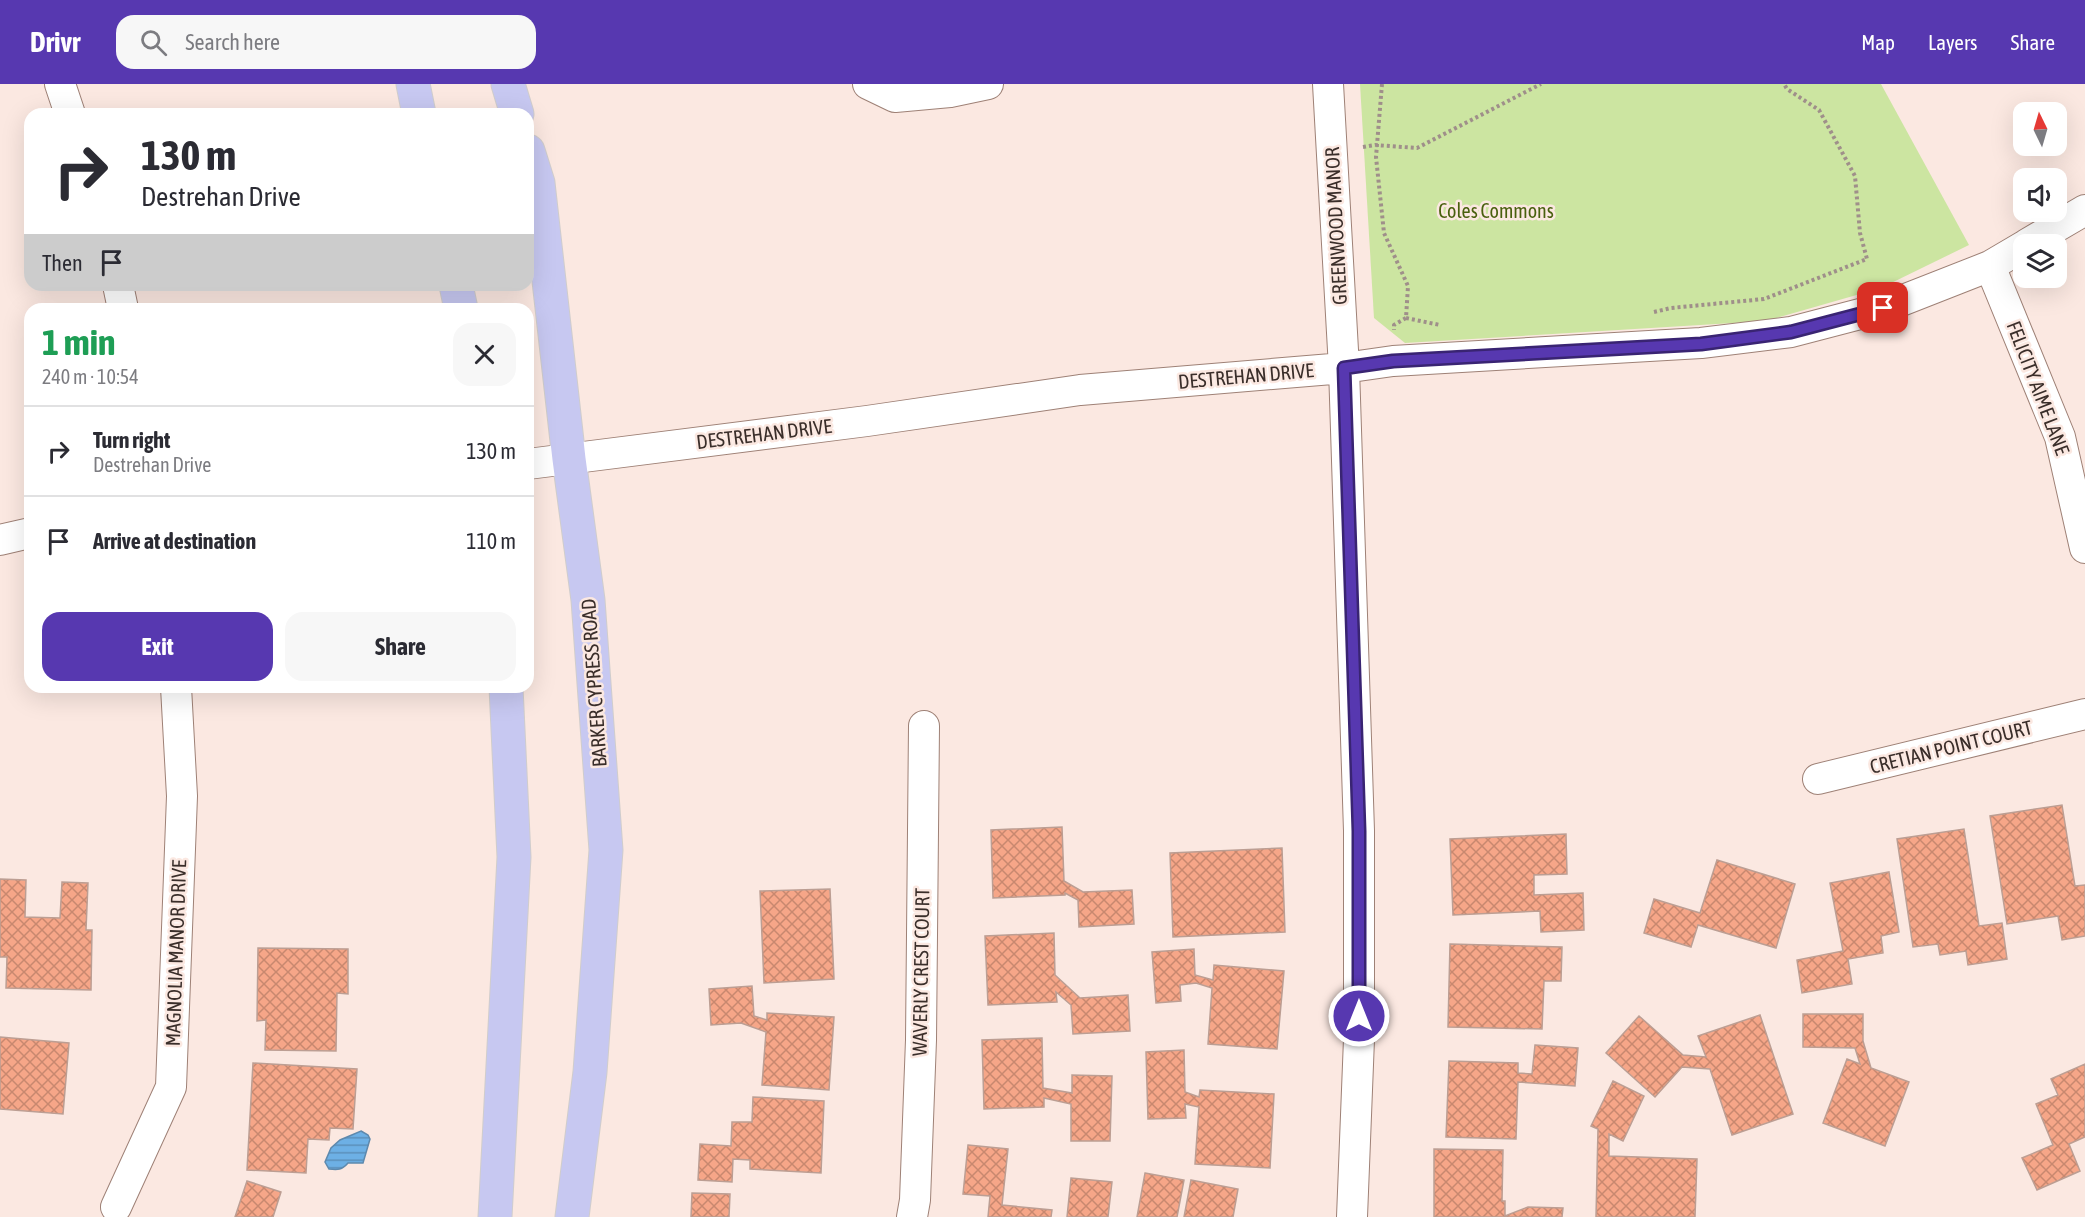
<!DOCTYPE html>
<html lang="en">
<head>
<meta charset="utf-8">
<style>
  :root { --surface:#fff; --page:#f7f7f7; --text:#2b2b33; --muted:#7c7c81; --line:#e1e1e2; --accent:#5738b0 }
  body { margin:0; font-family:"Asap Condensed",sans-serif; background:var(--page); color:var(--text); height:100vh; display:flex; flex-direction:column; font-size:22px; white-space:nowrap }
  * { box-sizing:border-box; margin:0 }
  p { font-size:20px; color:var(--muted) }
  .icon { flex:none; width:33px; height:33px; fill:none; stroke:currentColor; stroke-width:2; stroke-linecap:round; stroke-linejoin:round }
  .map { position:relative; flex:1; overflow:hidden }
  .sheet { position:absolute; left:24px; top:219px; width:510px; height:390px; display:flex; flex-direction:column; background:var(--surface); border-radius:18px; box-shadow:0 6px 24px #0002 }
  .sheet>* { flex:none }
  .guide { position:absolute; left:24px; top:24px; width:510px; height:183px; border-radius:18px; box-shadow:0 6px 24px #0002; background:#fff; color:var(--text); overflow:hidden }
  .needle { width:39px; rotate:355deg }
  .fabs { position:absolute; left:2013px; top:18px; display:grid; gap:12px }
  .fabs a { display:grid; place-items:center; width:54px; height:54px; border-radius:12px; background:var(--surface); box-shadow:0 6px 24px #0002; font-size:30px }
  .pin { position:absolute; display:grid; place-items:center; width:51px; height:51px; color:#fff; margin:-26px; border-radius:12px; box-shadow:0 3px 9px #0006 }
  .me { position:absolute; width:66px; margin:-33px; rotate:0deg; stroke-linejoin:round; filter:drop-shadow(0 0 4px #0008) }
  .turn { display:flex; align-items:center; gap:21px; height:126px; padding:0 18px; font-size:27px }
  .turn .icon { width:78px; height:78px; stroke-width:2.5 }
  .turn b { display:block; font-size:42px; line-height:51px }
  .then { display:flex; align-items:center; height:57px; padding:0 18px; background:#0003; gap:12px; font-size:22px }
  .round { display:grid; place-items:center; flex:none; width:63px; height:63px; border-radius:18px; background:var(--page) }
  .head { display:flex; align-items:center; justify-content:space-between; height:102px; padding:0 18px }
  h1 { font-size:36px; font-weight:700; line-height:45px; color:#1e9e55 }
  .primary-button { display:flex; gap:12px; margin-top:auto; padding:12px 18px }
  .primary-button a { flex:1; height:69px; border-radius:18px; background:var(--accent); color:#fff; font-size:24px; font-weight:700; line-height:69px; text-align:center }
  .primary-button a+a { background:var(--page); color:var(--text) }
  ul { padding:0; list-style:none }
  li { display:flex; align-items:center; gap:18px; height:90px; padding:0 18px; border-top:2px solid var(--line) }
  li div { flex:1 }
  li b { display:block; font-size:22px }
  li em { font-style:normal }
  header { display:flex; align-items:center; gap:36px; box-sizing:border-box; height:84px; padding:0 30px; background:var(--accent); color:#fff }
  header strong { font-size:28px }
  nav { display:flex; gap:33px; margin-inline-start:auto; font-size:21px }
  .search { width:420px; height:54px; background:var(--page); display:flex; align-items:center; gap:15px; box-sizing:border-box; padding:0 21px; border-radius:18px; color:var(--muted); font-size:22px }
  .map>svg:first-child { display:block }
  .park { fill:#cce5a1 }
  .water { fill:url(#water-rules); stroke:#5e89ad; stroke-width:1.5 }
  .building { fill:url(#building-cross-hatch); stroke:#bc9e93; stroke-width:1.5 }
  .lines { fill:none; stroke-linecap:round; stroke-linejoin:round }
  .minor-casing { stroke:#9e8176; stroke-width:32 }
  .primary-casing { stroke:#d0cdcc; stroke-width:35 }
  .path { stroke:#9f8f8a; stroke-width:4; stroke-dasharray:3 3; stroke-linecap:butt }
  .minor { stroke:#fff; stroke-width:30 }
  .primary { stroke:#c7c8f1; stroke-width:33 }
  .route-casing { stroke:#392472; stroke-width:15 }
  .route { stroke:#5738b0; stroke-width:10 }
  .labels { text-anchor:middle; stroke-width:5; stroke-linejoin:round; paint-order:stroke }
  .park-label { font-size:20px; fill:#49600e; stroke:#fbe8e1 }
  .street-label { font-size:20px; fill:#3a2e2a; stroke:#fbe8e1 }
</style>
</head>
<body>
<header>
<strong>Drivr</strong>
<div class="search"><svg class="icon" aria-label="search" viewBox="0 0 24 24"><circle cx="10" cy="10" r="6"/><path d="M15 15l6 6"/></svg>Search here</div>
<nav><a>Map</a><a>Layers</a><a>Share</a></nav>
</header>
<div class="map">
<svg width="2085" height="1133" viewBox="0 0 2085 1133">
  <defs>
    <pattern id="water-rules" width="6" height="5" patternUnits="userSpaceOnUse" patternTransform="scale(1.5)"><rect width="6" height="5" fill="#6db0e5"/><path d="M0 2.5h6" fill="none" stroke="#5b90ba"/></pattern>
    <pattern id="building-cross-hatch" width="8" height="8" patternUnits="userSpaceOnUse" patternTransform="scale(1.5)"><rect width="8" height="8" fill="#f6a688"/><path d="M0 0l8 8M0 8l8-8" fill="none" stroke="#c8886f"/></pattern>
  </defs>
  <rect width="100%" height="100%" fill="#fbe8e1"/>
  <path class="park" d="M1360,0H1881L1969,161L1881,204L1766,237L1405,259L1374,234Z"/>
  <path class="water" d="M361,1047L368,1051L370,1055L363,1079H348C342,1086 338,1086 329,1085L325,1078L331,1064L340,1056Z"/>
  <path class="building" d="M2062,721L2075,802L2085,801V852L2062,856L2058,832L2007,840L1990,732Z
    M1062,743L1064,797L1083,808L1132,806L1134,840L1079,843L1078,816L1065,809V811L993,814L991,746Z
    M1964,745L1979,842L2002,839L2007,875L1968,881L1966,867L1940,871L1938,860L1913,863L1897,755Z
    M1566,750L1567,790L1534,791V811L1583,809L1584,846L1541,848L1540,827L1453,831L1450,755Z
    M1282,764L1285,848L1173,853L1170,769Z
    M1717,776L1795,800L1776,864L1698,841L1691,863L1644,849L1654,815L1700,829Z
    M1889,788L1899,848L1881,852L1883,869L1848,875L1852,900L1802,909L1797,876L1843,867L1830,799Z
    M0,795L26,796L25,833L60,834L62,798L88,799L86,846H92L91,906L6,904L7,873H0Z
    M830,805L834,895L764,899L760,807Z
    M1054,849L1055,891L1080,914L1128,911L1130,947L1073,950L1071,921L1056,908L1057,918L988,921L985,852Z
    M1450,860L1562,863L1561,897H1544L1542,945L1448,943Z
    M258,864L348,865V910L337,909L336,967L265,966L266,936L257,937Z
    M1194,865L1195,891L1213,896L1214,881L1284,887L1277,965L1208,960L1212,904L1196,899L1180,901L1181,917L1156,919L1152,868Z
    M752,902L754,932L767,936V929L834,933L829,1006L762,1001L766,948L741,939L711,941L709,905Z
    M1803,930H1863V957L1871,984L1909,998L1885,1062L1823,1039L1847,975L1860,980L1855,964L1803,963Z
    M1760,931L1793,1030L1732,1051L1710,985L1682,983L1655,1013L1606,969L1639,932L1683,971L1706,973L1698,952Z
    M0,953L69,959L63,1030L0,1025Z
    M1042,954L1043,1004L1072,1009V991L1112,992L1110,1057H1071V1020L1044,1014V1023L984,1025L982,956Z
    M1535,961L1578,964L1575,1002L1518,998L1516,1055L1446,1053L1449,977L1518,979V989L1532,990Z
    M1184,966L1185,1008L1199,1013L1200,1006L1274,1010L1270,1084L1195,1080L1199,1023L1185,1020L1186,1034L1148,1035L1146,968Z
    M253,979L357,985L353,1045L330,1044L329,1056L308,1055L306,1089L247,1086Z
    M2085,980V1053L2069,1060L2080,1087L2037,1106L2022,1074L2053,1061L2036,1020L2058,1011L2051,995Z
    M1613,997L1644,1012L1623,1057L1609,1050V1072L1697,1075L1695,1133H1596L1598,1045L1591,1042Z
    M753,1013L824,1017L821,1089L750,1085V1076L733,1075L732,1098L698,1096L700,1060L731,1062L732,1038H752Z
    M968,1061L1008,1065L1002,1121L1052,1126L1051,1133H988L990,1112L963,1110Z
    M1434,1065L1503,1066L1502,1117H1505V1132L1528,1123L1563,1124L1562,1133H1434Z
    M1145,1089L1184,1096L1177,1133H1137Z
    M1071,1094L1112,1098L1108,1133H1067Z
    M1191,1096L1238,1105L1233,1133H1184Z
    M247,1097L281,1108L273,1133H235Z
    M692,1109L730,1110L729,1133H691Z"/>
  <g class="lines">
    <g class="minor-casing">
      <path id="minor" d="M60,0L70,30
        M868,0L895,13L950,8L988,0
        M1328,0L1344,284L1359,747V955L1352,1133
        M2027,160L2085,126
        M1990,182L2060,353L2085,464
        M118,201L123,225
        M528,380L867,337L1080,306L1344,284L1393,277L1701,259L1791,248L1883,224L1990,182L2024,162
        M0,456L30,449
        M1818,695L2085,630
        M116,1123L171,1003L182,712L176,603
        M912,1133L915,1116L921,956L924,642"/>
    </g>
    <g class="primary-casing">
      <path id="primary" d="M413,0L419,30
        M508,0L517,30
        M528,67L538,99L569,375L588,516L606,766L590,988L572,1133
        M456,201L461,225
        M495,1133L514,773L506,603"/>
    </g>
    <path class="path" d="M1382,0L1376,73L1384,149L1408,202L1406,234L1394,241V246
      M1363,63L1375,61L1417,64L1541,0
      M1654,228L1671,224L1764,215L1867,175L1860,149L1855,92L1819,26L1787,5L1784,0
      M1406,234L1440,241"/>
    <use href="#minor" class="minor"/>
    <use href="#primary" class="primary"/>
  </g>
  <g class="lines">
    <g class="route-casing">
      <path id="route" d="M1359,932V747L1344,284L1393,277L1701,260L1791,248L1883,224"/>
    </g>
    <use href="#route" class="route"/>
  </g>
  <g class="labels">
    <g class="park-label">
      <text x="1496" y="134">Coles Commons</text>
    </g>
    <g class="street-label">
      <text transform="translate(1336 142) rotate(-93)" y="7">GREENWOOD MANOR</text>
      <text transform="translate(1246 292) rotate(-5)" y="7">DESTREHAN DRIVE</text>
      <text transform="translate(2038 304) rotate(69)" y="7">FELICITY AIME LANE</text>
      <text transform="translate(764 350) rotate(-7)" y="7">DESTREHAN DRIVE</text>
      <text transform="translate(594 599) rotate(-94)" y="7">BARKER CYPRESS ROAD</text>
      <text transform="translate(1951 663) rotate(-14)" y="7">CRETIAN POINT COURT</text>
      <text transform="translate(176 869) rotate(-88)" y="7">MAGNOLIA MANOR DRIVE</text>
      <text transform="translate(921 888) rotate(-89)" y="7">WAVERLY CREST COURT</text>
    </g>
  </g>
</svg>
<div class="fabs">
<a><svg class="needle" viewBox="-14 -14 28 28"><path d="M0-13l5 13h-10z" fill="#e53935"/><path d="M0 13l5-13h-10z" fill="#7c7c81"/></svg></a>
<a><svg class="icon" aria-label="sound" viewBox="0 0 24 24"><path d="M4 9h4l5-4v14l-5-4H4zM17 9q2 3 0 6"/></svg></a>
<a><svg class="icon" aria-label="layers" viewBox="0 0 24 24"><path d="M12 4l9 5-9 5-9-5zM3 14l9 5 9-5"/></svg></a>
</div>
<div class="pin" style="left:1883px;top:224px;background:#d93025"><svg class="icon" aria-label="arrive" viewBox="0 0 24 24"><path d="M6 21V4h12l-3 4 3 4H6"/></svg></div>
<svg class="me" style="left:1359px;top:932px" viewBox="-20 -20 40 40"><circle r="17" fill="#5738b0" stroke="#fff" stroke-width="3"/><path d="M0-11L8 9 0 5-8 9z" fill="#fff"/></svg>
<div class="guide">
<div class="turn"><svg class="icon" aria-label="right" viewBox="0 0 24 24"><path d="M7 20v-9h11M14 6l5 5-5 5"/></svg><div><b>130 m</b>Destrehan Drive</div></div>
<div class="then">Then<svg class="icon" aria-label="arrive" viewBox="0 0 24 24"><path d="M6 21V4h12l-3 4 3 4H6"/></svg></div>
</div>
<section class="sheet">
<div class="head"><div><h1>1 min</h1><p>240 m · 10:54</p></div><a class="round"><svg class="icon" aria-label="close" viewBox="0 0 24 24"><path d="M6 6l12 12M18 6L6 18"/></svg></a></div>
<ul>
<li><svg class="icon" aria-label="right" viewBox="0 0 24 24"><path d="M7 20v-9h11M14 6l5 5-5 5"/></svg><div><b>Turn right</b><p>Destrehan Drive</p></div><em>130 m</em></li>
<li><svg class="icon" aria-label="arrive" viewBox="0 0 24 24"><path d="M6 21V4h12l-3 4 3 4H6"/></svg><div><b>Arrive at destination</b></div><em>110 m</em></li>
</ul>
<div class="primary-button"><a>Exit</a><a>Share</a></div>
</section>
</div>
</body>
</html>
